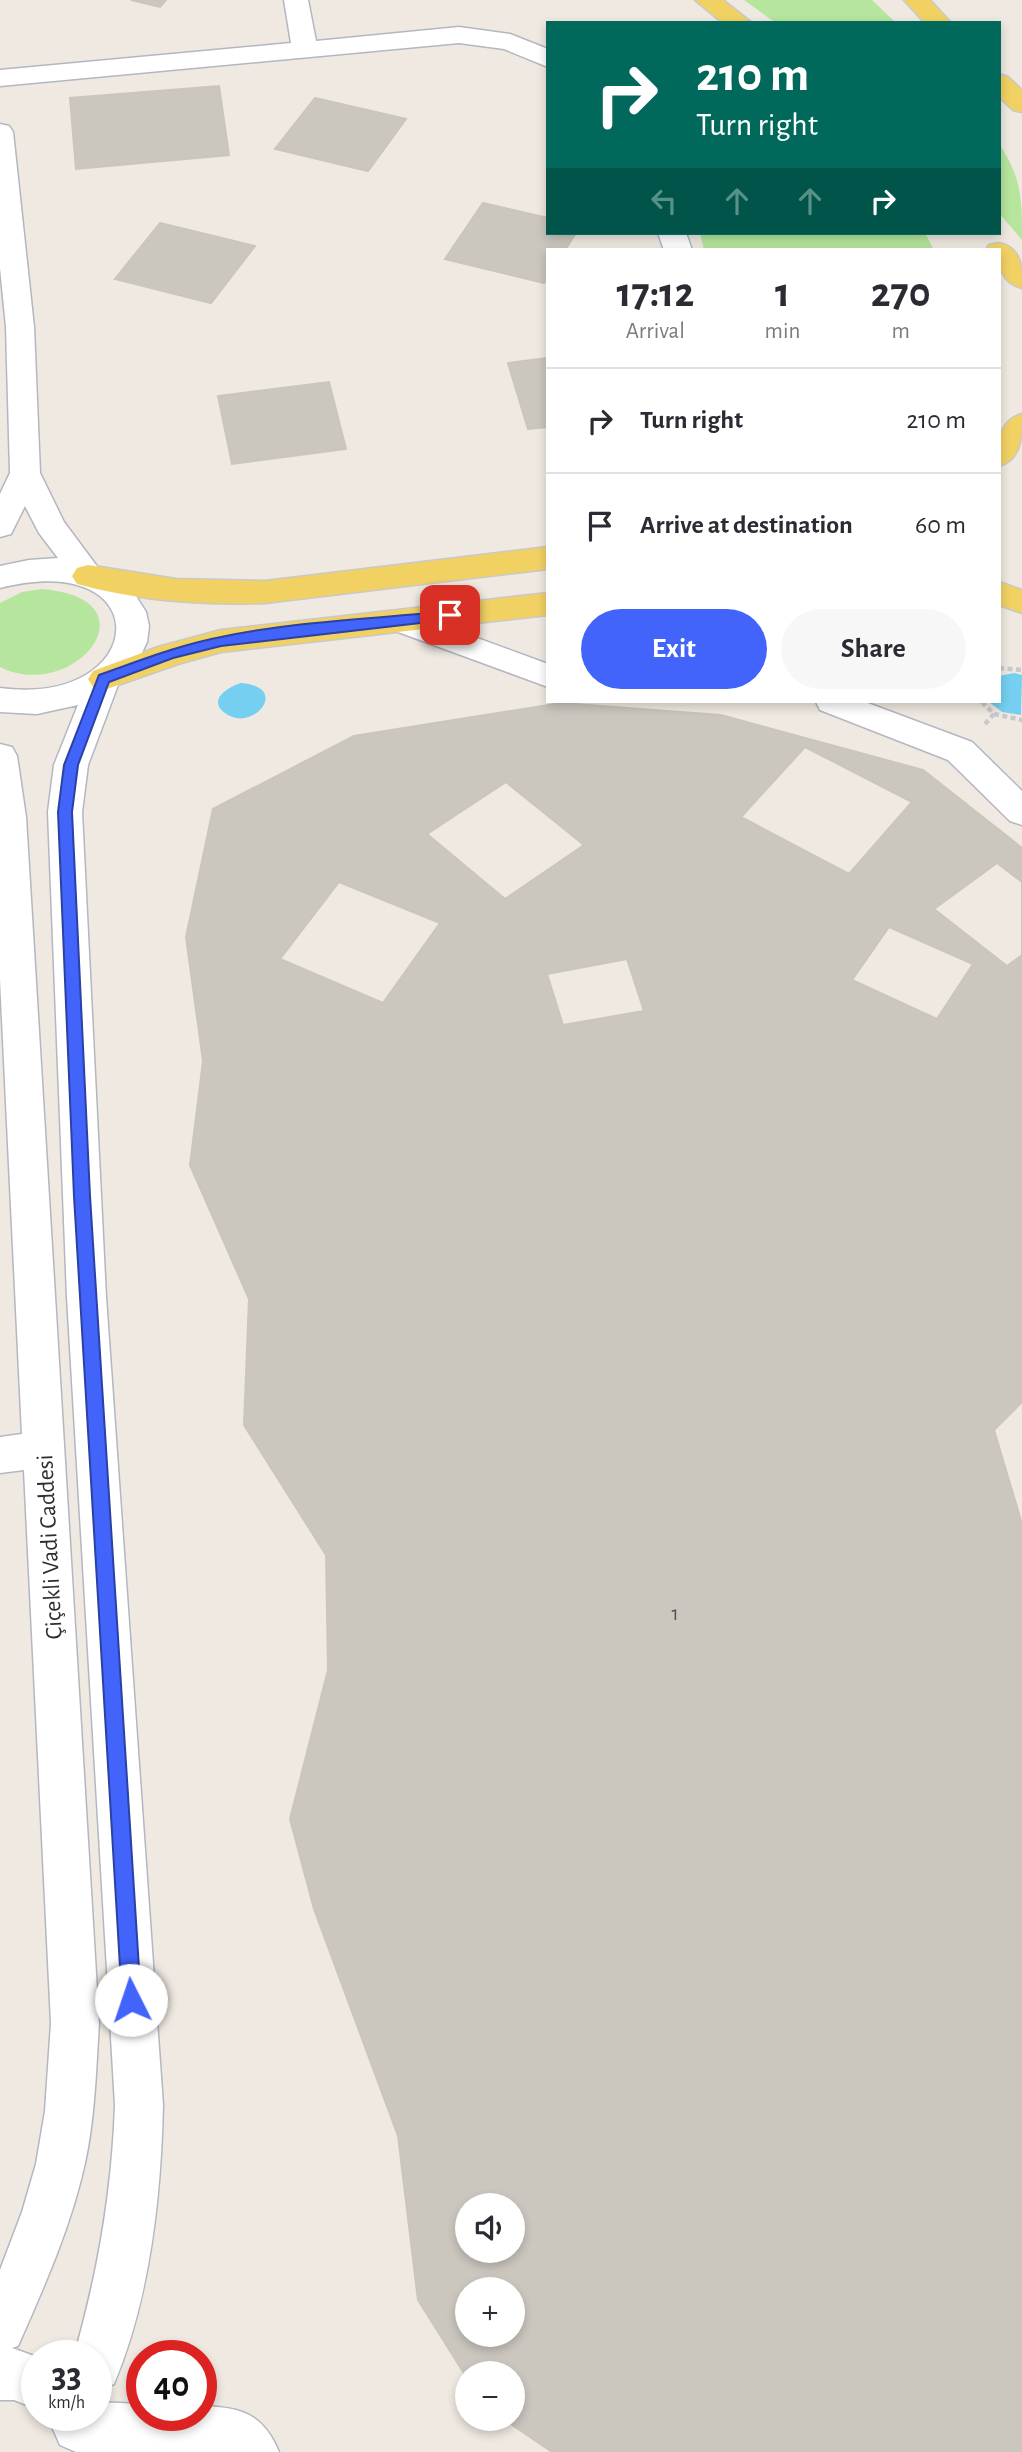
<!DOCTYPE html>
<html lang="en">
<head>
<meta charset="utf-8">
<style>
  :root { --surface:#fff; --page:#f7f7f7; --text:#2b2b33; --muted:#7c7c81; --line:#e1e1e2; --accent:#4264fb }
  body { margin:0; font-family:"Alegreya Sans",sans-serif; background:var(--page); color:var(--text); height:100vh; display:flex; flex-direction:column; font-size:26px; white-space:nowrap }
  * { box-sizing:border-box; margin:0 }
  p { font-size:23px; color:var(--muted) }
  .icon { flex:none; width:38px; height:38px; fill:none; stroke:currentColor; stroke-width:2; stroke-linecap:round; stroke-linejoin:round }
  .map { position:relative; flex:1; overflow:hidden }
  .sheet { position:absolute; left:546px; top:248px; width:455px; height:455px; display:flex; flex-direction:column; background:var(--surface); border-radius:0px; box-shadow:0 4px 10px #0003 }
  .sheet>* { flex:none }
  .top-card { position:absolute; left:546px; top:21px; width:455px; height:214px; border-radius:0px; box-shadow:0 4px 10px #0003; background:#00695c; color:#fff; overflow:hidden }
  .buttons { position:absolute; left:455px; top:2193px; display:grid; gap:14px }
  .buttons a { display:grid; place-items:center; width:70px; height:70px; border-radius:50%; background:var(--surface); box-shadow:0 4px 10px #0003; font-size:35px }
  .speed { position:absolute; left:21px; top:2340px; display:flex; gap:14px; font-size:35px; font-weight:700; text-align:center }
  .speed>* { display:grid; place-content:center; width:91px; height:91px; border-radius:50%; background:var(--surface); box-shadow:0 4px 10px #0003; line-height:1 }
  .speed small { font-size:18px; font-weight:400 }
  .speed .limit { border:10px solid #d22; background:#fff; color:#111 }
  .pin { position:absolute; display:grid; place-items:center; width:60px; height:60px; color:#fff; margin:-30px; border-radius:14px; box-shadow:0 4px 10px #0006 }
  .me { position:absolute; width:77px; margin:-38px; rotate:356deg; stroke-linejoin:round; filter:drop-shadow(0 0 5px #0008) }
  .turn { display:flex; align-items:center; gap:24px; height:147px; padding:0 35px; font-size:32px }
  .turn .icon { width:91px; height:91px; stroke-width:2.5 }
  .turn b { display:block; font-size:49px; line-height:60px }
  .lanes { display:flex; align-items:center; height:66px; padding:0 35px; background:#0003; justify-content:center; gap:35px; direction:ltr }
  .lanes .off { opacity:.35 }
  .eta { display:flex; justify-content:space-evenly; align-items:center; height:119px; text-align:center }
  .eta b { font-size:42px; font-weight:700; line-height:49px }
  .cta { display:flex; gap:14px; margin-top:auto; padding:14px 35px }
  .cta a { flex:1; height:80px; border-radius:42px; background:var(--accent); color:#fff; font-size:28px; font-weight:700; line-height:80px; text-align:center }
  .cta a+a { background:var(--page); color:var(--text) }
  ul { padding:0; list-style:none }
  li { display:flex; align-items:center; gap:21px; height:105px; padding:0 35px; border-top:2px solid var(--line) }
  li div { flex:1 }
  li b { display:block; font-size:26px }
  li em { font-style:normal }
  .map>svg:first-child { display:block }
  .green { fill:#b6e59e }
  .water { fill:#75cff0 }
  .building { fill:#cbc7bf; stroke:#cbc5ba; stroke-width:2; fill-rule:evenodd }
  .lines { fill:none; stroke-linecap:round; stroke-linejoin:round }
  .minor-casing { stroke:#b4b7c1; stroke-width:3 }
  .major-casing { stroke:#c9c9c9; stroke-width:3 }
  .path { stroke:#c9c9c9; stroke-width:4.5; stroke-dasharray:5 3.5; stroke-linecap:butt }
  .minor { fill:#fff; fill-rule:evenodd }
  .major { fill:#f2d163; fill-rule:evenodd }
  .route { fill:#4264fb; stroke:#2b41a3; stroke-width:2 }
  .labels { text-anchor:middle; stroke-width:5; stroke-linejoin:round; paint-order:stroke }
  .number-label { font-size:21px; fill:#555452 }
  .street-label { font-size:24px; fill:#2e2e2e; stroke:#fff }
</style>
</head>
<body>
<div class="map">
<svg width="1022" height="2452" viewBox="0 0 1022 2452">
  <rect width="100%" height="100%" fill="#efe9e1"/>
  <path class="green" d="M744,0H872L896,23H776Z
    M999,144C1022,178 1022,199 1022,240L999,213Z
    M700,233H925L934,250H704Z
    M42,589C159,599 74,704 0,667V603L22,592Z"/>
  <path class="water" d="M1014,673L1022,675L1021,715L1002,712L989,702H999V676Z
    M241,683C292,687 252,734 225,713C207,700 228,687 241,683Z"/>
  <path class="building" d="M131,0H166L160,7Z
    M219,86L229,155L76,169L70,98Z
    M315,98L406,119L368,171L275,149Z
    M483,203L548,218V233H576L565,250H548V277L544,283L445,259Z
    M160,223L255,246L211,303L115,279Z
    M548,358V427L528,429L508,363Z
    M329,382L346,449L232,464L218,396Z
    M561,703L721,715L923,770L1022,848V1402L994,1430L1022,1524V2452H552L502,2418H513V2373H467V2378L418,2300L398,2136L314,1909L290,1819L328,1670L326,1555L244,1425L249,1299L190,1165L203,1061L186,937L213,809L354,736ZM467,2205H513V2250H467ZM467,2289H513V2334H467Z
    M805,747L912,802L849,874L741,817Z
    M506,782L584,845L505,899L427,834Z
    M997,863L1022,882V955L1007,966L934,909Z
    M339,882L440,923L383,1003L280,959Z
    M889,927L973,964L937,1019L852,980Z
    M627,959L644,1011L563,1025L547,974Z"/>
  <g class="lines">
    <g class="minor-casing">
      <path id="minor" d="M284,0H308L316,41L459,27L510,34L548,49V67L504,49L459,43L0,86V70L291,43Z
        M0,124L9,126L13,132L34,327L40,473L64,522L99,569L124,582L134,593L146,612L149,626L147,642L139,659L118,685L88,765L82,812L106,1297L163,2105C161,2198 150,2298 114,2384L96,2391V2356H74C98,2273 112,2191 115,2105L67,1297L48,812L54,765L78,705L37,714L0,712V688C150,708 160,547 0,588V566L29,560L58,558L39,533L25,506L11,534L0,537V494L10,473L6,327L0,268Z
        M658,233H686L692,250H664Z
        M401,610L548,664V687L390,629L385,621L390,613Z
        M816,702H865L972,742L1022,791V825L1010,821L948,760L820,710Z
        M0,744L12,747L17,756L26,817L99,2023C96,2070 95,2117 85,2163C71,2227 44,2287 18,2346L12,2348L37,2357V2409L14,2400H0V2270L22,2212L36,2164L45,2111L51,2023L24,1470L0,1473V1437L22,1434L0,979Z
        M96,2402L142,2404V2415H201V2406C240,2407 263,2413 279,2452H76L60,2445L52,2427L57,2415H96Z"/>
    </g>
    <g class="major-casing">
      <path id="major" d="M695,0H723L752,23H723Z
        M904,0H930L951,23H925Z
        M999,74L1008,77L1022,90V112L1013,110L999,97Z
        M999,243C1022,248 1022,267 1022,288C1002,283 999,268 999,250H986L989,245Z
        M1022,414C1022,436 1022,459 999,466C999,444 997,421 1022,414Z
        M548,547V569L265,603C202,605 138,601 77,584L72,576L77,568L88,565L176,579L265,581Z
        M999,582L1022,590V613L999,605Z
        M548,593V615L221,652L178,664L104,690L93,687L88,679L93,671L158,647L221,630Z"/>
    </g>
    <path class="path" d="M999,668L1022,670
      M982,702L994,714L985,724
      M994,714L1022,720"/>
    <use href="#minor" class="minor"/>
    <use href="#major" class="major"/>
  </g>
  <path class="route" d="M450,611L454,612V619L221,646L173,658L109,682L78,765L72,812L90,1196L141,2000L138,2007L131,2010L125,2007L122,2000L74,1196L58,812L64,765L99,675C139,661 179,645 221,637C296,621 374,619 450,611Z"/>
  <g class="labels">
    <g class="number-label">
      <text x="675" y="1620">1</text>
    </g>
    <g class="street-label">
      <text transform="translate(49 1547) rotate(-93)" y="8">Çiçekli Vadi Caddesi</text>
    </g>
  </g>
</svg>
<div class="buttons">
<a><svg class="icon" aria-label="sound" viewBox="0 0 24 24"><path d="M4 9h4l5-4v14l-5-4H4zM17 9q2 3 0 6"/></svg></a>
<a>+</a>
<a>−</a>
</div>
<div class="speed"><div>33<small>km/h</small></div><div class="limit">40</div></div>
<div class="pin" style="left:450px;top:615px;background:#d93025"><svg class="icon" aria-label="arrive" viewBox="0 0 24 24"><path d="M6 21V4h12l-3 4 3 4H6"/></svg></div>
<svg class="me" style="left:131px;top:2000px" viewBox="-20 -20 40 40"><circle r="19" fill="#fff"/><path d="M0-13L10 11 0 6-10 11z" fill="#4264fb"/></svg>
<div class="top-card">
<div class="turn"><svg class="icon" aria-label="right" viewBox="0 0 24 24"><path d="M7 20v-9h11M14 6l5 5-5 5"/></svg><div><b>210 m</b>Turn right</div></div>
<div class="lanes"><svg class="icon off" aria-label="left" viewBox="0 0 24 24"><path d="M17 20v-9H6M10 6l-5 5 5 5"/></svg><svg class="icon off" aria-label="ahead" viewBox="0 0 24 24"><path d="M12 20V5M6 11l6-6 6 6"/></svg><svg class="icon off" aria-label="ahead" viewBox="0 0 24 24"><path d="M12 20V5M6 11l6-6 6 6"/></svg><svg class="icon" aria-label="right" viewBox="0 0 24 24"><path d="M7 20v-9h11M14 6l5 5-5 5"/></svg></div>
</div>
<section class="sheet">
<div class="eta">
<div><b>17:12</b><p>Arrival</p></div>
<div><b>1</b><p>min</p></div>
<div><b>270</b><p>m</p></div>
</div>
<ul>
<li><svg class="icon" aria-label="right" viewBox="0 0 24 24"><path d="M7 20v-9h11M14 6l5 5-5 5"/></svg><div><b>Turn right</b></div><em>210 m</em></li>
<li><svg class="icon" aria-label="arrive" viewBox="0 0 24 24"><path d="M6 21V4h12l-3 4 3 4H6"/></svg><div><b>Arrive at destination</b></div><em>60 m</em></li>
</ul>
<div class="cta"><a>Exit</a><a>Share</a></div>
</section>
</div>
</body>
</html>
